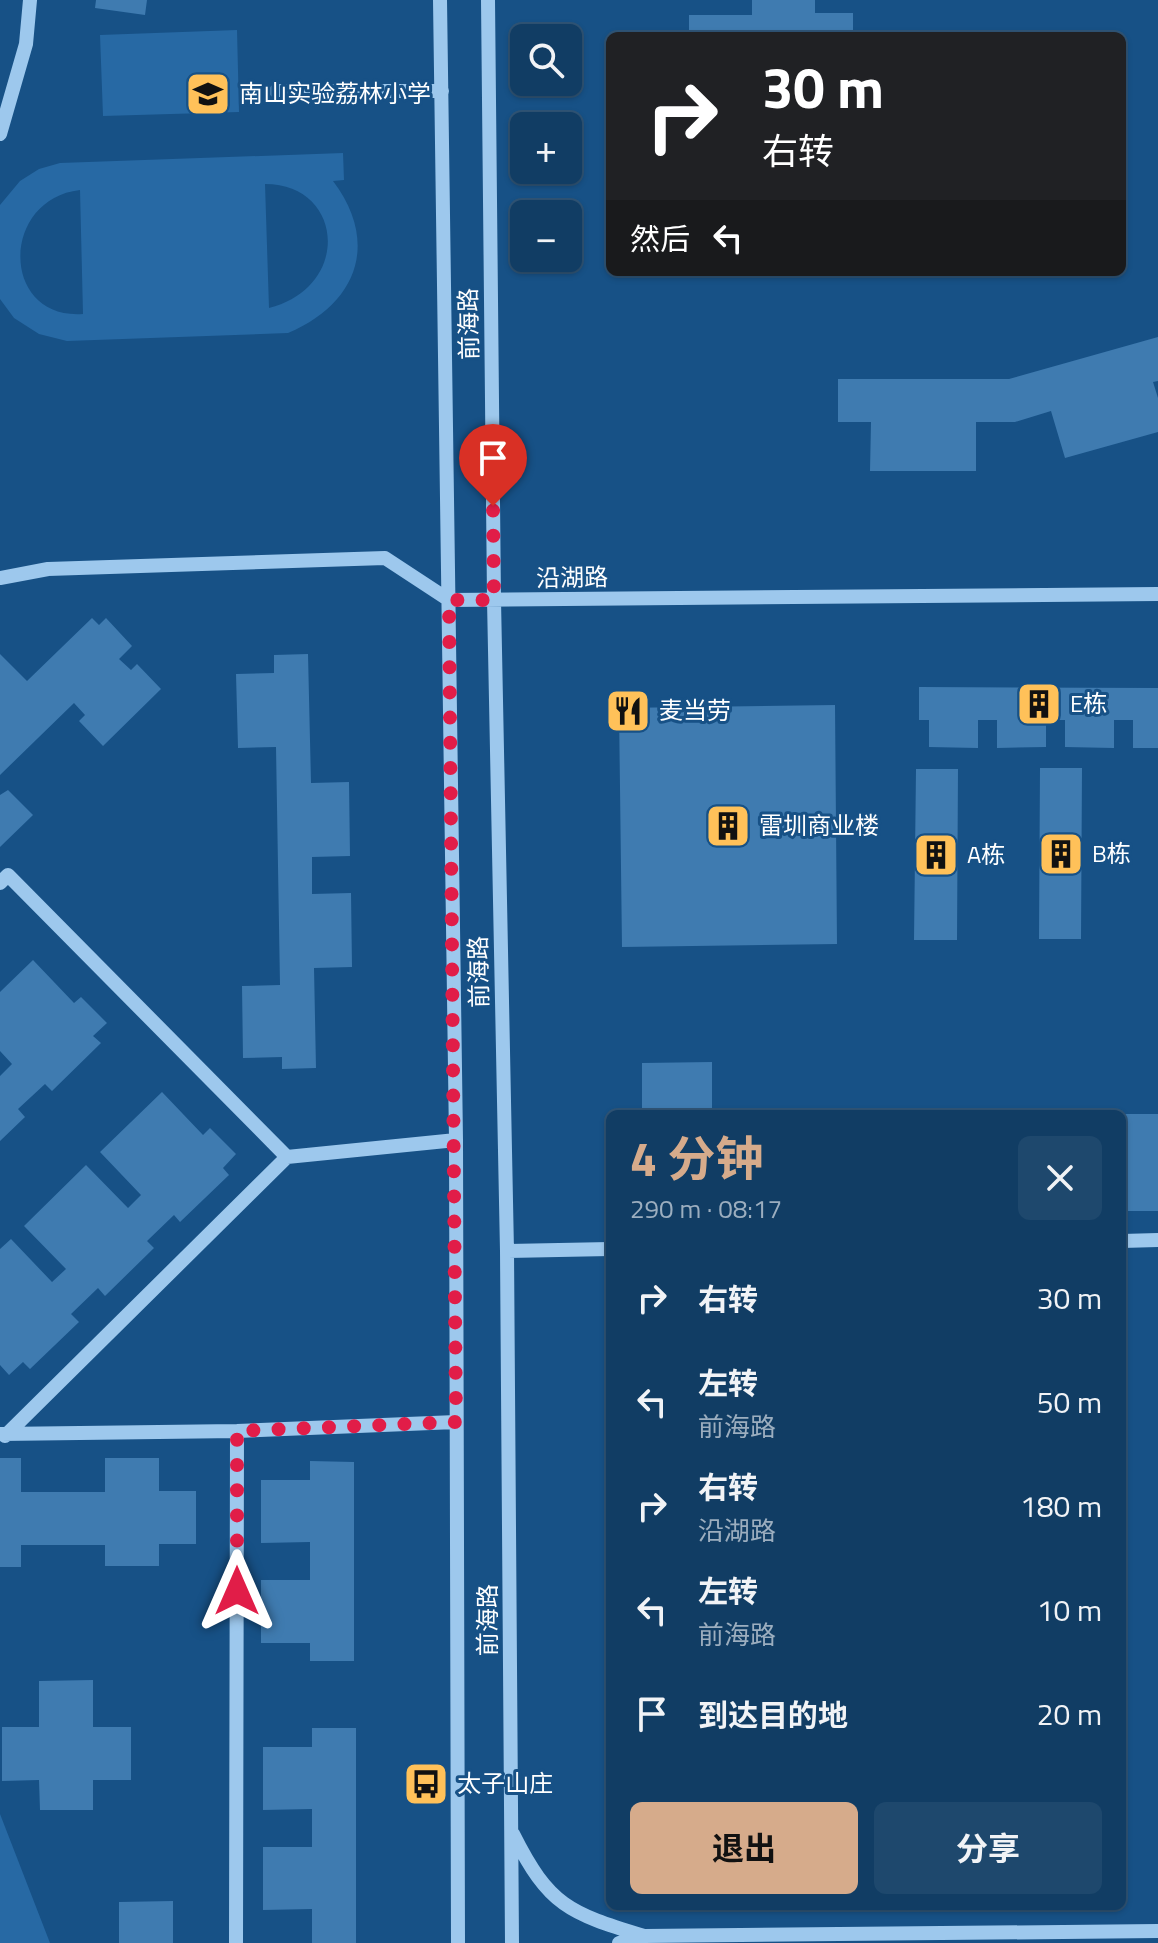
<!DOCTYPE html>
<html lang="zh">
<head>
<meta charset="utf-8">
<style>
  :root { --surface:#113d64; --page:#1e486d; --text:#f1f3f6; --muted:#9caebf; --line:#305678; --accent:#d6ab8b }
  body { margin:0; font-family:"Titillium Web","Noto Sans SC",sans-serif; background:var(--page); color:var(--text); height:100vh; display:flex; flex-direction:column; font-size:30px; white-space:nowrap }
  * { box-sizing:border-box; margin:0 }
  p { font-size:26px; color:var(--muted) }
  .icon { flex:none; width:44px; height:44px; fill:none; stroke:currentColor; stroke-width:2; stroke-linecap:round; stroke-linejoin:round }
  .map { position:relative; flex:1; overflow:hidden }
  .details { position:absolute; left:606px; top:1110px; width:520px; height:800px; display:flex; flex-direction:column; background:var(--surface); border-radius:12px; box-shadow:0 2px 6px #0004,0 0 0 2px var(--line) }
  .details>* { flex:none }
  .top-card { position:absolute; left:606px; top:32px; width:520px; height:244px; border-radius:12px; box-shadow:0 2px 6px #0004,0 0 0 2px var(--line); background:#202124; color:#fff; overflow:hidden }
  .controls { position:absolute; left:510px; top:24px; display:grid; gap:16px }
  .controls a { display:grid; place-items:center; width:72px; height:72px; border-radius:12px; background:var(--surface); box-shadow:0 2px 6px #0004,0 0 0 2px var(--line); font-size:40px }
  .pin { position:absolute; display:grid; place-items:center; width:68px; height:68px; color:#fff; margin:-82px -34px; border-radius:50% 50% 50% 0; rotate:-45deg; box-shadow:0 0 8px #0007 }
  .pin .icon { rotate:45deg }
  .me { position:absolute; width:88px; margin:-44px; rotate:0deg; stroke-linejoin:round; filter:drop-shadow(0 0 6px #0008) }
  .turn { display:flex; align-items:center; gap:28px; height:168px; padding:0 24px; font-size:36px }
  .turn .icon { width:104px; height:104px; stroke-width:2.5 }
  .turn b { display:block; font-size:56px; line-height:68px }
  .then { display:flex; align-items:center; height:76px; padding:0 24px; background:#0003; gap:16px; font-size:30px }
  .round { display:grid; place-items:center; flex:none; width:84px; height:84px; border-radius:12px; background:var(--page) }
  .head { display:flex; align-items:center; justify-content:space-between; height:136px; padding:0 24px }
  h1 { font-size:48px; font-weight:700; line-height:60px; color:var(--accent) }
  .action { display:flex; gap:16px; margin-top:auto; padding:16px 24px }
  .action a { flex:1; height:92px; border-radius:12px; background:var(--accent); color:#111; font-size:32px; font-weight:700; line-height:92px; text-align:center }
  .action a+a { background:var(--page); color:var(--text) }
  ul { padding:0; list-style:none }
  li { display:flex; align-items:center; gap:24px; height:104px; padding:0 24px }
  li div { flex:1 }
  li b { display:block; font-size:30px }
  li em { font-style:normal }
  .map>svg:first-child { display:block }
  .green { fill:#2769a4; fill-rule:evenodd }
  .building { fill:#3f7bb0 }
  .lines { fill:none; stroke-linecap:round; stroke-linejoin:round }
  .minor { stroke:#9dc8ed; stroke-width:14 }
  .route { stroke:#e11d48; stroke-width:14; stroke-dasharray:0 25.2 }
  .labels { text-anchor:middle; stroke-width:6; stroke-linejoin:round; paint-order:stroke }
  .poi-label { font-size:24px; fill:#fff; stroke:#175186; text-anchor:start }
  .street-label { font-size:24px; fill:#fff; stroke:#175186 }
</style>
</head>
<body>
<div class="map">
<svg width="1158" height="1943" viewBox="0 0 1158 1943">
  <rect width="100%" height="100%" fill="#175186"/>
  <path class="green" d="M237,30L239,112L103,116L100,35Z
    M343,153L344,180L333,181C380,243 357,304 288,333L67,341L39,334L14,318L0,299V205L20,181L39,169L60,163ZM265,184C344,184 352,287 269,308ZM80,190L83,314C0,320 0,199 80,190Z
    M0,1814L50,1943H0Z"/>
  <path class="building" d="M96,0H147L145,15L95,8Z
    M752,0H815V13H853V36H689V15H752Z
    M1158,337V381L1153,382L1158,398V432L1065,458L1051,411L1015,422H976V471H870L871,422H838V379H1009Z
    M92,618L99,625L106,618L132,646L119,659L131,670L137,664L161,689L103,746L79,721L85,715L74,703L0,775V654L27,681Z
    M308,654L311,783L349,782L350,856L312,857V894L351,893L352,967L314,968L316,1068L282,1069V1057L243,1058L242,986L280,985L276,747L238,748L236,674L274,673V655Z
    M919,687L1158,688V748H1133V720H1114V748L1065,747V720H1046V747L997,748V720H978V748L929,747V720H919Z
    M835,705L837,944L622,947L619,708Z
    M1040,768H1082L1081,939H1039Z
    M916,769H958L957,940H914Z
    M8,790L33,815L0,847V795Z
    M33,960L74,1003L81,997L107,1023L93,1036L101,1043L52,1091L45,1084L18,1109L25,1117L0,1141V1076L12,1064L0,1051V992Z
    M712,1062V1114H642V1063Z
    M162,1092L203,1135L210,1128L236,1154L223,1168L229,1175L180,1222L174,1215L147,1241L154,1248L105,1296L98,1288L71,1314L79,1322L30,1369L23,1362L9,1375L0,1365V1249L11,1239L52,1282L66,1269L24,1226L86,1165L128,1208L141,1195L100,1152Z
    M1122,1114H1158V1211H1122Z
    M0,1458H21V1492H105V1458H159V1491H196V1544H159V1566H105V1545H21V1567H0Z
    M310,1461L354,1462V1661H310V1643H261V1580H310V1542L261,1543V1480H310Z
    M93,1680V1727H131V1780H93V1810H40L39,1780L2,1781V1727H39V1681Z
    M312,1728H356V1943H312V1909L263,1910V1847H312V1809L263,1810V1747H312Z
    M173,1901V1943H119V1902Z"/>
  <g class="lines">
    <path class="minor" d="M440,0L456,1140L458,1943
      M488,0L494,600L507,1251L512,1943
      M276,91H442
      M0,134L26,44L30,0
      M0,578L48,569L385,558L449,600L1158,594
      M0,883L8,875L287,1157
      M1122,1241L1158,1240
      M507,1251L610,1249
      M1,1434L237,1431L456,1422
      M5,1436L287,1157L456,1140
      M513,1834C549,1906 569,1913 644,1936
      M236,1943L237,1431
      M619,1943L645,1936L1158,1931"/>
  </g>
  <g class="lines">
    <path class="route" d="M237,1591V1431L456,1422L449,600H494L493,506"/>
  </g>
  <defs>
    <g id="school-square" transform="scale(2.3)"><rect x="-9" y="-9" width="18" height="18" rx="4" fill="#ffc159" stroke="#175186"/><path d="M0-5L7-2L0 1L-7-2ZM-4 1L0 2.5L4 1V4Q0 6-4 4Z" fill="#111"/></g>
    <g id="building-square" transform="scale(2.3)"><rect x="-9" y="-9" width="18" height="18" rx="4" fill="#ffc159" stroke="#175186"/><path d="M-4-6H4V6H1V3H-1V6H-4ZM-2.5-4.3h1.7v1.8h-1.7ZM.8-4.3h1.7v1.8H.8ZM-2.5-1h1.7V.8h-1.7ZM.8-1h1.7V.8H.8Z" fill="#111"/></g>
    <g id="restaurant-square" transform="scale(2.3)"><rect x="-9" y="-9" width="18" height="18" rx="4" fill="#ffc159" stroke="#175186"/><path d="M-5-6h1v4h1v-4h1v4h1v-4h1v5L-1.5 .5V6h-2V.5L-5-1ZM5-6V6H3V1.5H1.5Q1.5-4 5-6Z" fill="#111"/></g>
    <g id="bus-square" transform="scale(2.3)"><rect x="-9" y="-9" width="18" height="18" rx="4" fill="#ffc159" stroke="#175186"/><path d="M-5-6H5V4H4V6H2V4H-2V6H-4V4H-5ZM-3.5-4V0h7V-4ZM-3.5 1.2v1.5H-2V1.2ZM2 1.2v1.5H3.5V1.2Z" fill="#111"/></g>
  </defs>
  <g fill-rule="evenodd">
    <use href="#school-square" x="208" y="94"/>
    <use href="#building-square" x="1039" y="704"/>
    <use href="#restaurant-square" x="628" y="711"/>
    <use href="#building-square" x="728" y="826"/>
    <use href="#building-square" x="1061" y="854"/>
    <use href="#building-square" x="936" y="855"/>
    <use href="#bus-square" x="426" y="1784"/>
  </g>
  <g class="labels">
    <g class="poi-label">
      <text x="239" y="102">南山实验荔林小学</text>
      <text x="1070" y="712">E栋</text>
      <text x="659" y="719">麦当劳</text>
      <text x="759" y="834">雷圳商业楼</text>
      <text x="1092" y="862">B栋</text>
      <text x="967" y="863">A栋</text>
      <text x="457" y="1792">太子山庄</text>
    </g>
    <g class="street-label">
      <text transform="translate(469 324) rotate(-91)" y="8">前海路</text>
      <text transform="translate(572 578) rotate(-1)" y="8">沿湖路</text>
      <text transform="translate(479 972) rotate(-91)" y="8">前海路</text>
      <text transform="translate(488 1620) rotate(-90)" y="8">前海路</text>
    </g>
  </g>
</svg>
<div class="controls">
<a><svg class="icon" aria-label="search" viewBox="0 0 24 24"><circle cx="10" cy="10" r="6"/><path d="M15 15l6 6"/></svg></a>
<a>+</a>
<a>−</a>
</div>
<div class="pin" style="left:493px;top:506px;background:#d93025"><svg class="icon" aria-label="arrive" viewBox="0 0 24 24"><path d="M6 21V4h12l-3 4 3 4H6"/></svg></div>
<svg class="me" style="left:237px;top:1591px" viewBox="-20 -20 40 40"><path d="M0-17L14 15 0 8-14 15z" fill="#e11d48" stroke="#fff" stroke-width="4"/></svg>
<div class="top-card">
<div class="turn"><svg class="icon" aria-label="right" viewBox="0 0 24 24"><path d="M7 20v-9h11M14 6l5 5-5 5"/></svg><div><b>30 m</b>右转</div></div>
<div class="then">然后<svg class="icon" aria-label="left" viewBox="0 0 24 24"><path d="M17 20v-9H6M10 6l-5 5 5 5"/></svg></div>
</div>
<section class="details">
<div class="head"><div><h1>4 分钟</h1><p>290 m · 08:17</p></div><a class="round"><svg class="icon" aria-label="close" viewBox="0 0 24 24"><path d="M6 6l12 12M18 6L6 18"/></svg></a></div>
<ul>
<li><svg class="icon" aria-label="right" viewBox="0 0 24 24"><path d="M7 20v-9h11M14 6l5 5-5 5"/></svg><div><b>右转</b></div><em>30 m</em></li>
<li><svg class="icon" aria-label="left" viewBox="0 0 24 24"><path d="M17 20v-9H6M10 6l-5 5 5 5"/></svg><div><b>左转</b><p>前海路</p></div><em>50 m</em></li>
<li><svg class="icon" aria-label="right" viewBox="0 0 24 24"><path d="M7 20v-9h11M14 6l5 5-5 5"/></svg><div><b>右转</b><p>沿湖路</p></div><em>180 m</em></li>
<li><svg class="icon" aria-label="left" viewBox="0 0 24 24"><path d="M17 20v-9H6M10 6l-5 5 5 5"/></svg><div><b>左转</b><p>前海路</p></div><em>10 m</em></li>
<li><svg class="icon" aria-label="arrive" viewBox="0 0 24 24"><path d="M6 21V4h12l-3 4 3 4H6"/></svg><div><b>到达目的地</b></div><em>20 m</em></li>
</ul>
<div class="action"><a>退出</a><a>分享</a></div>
</section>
</div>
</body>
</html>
